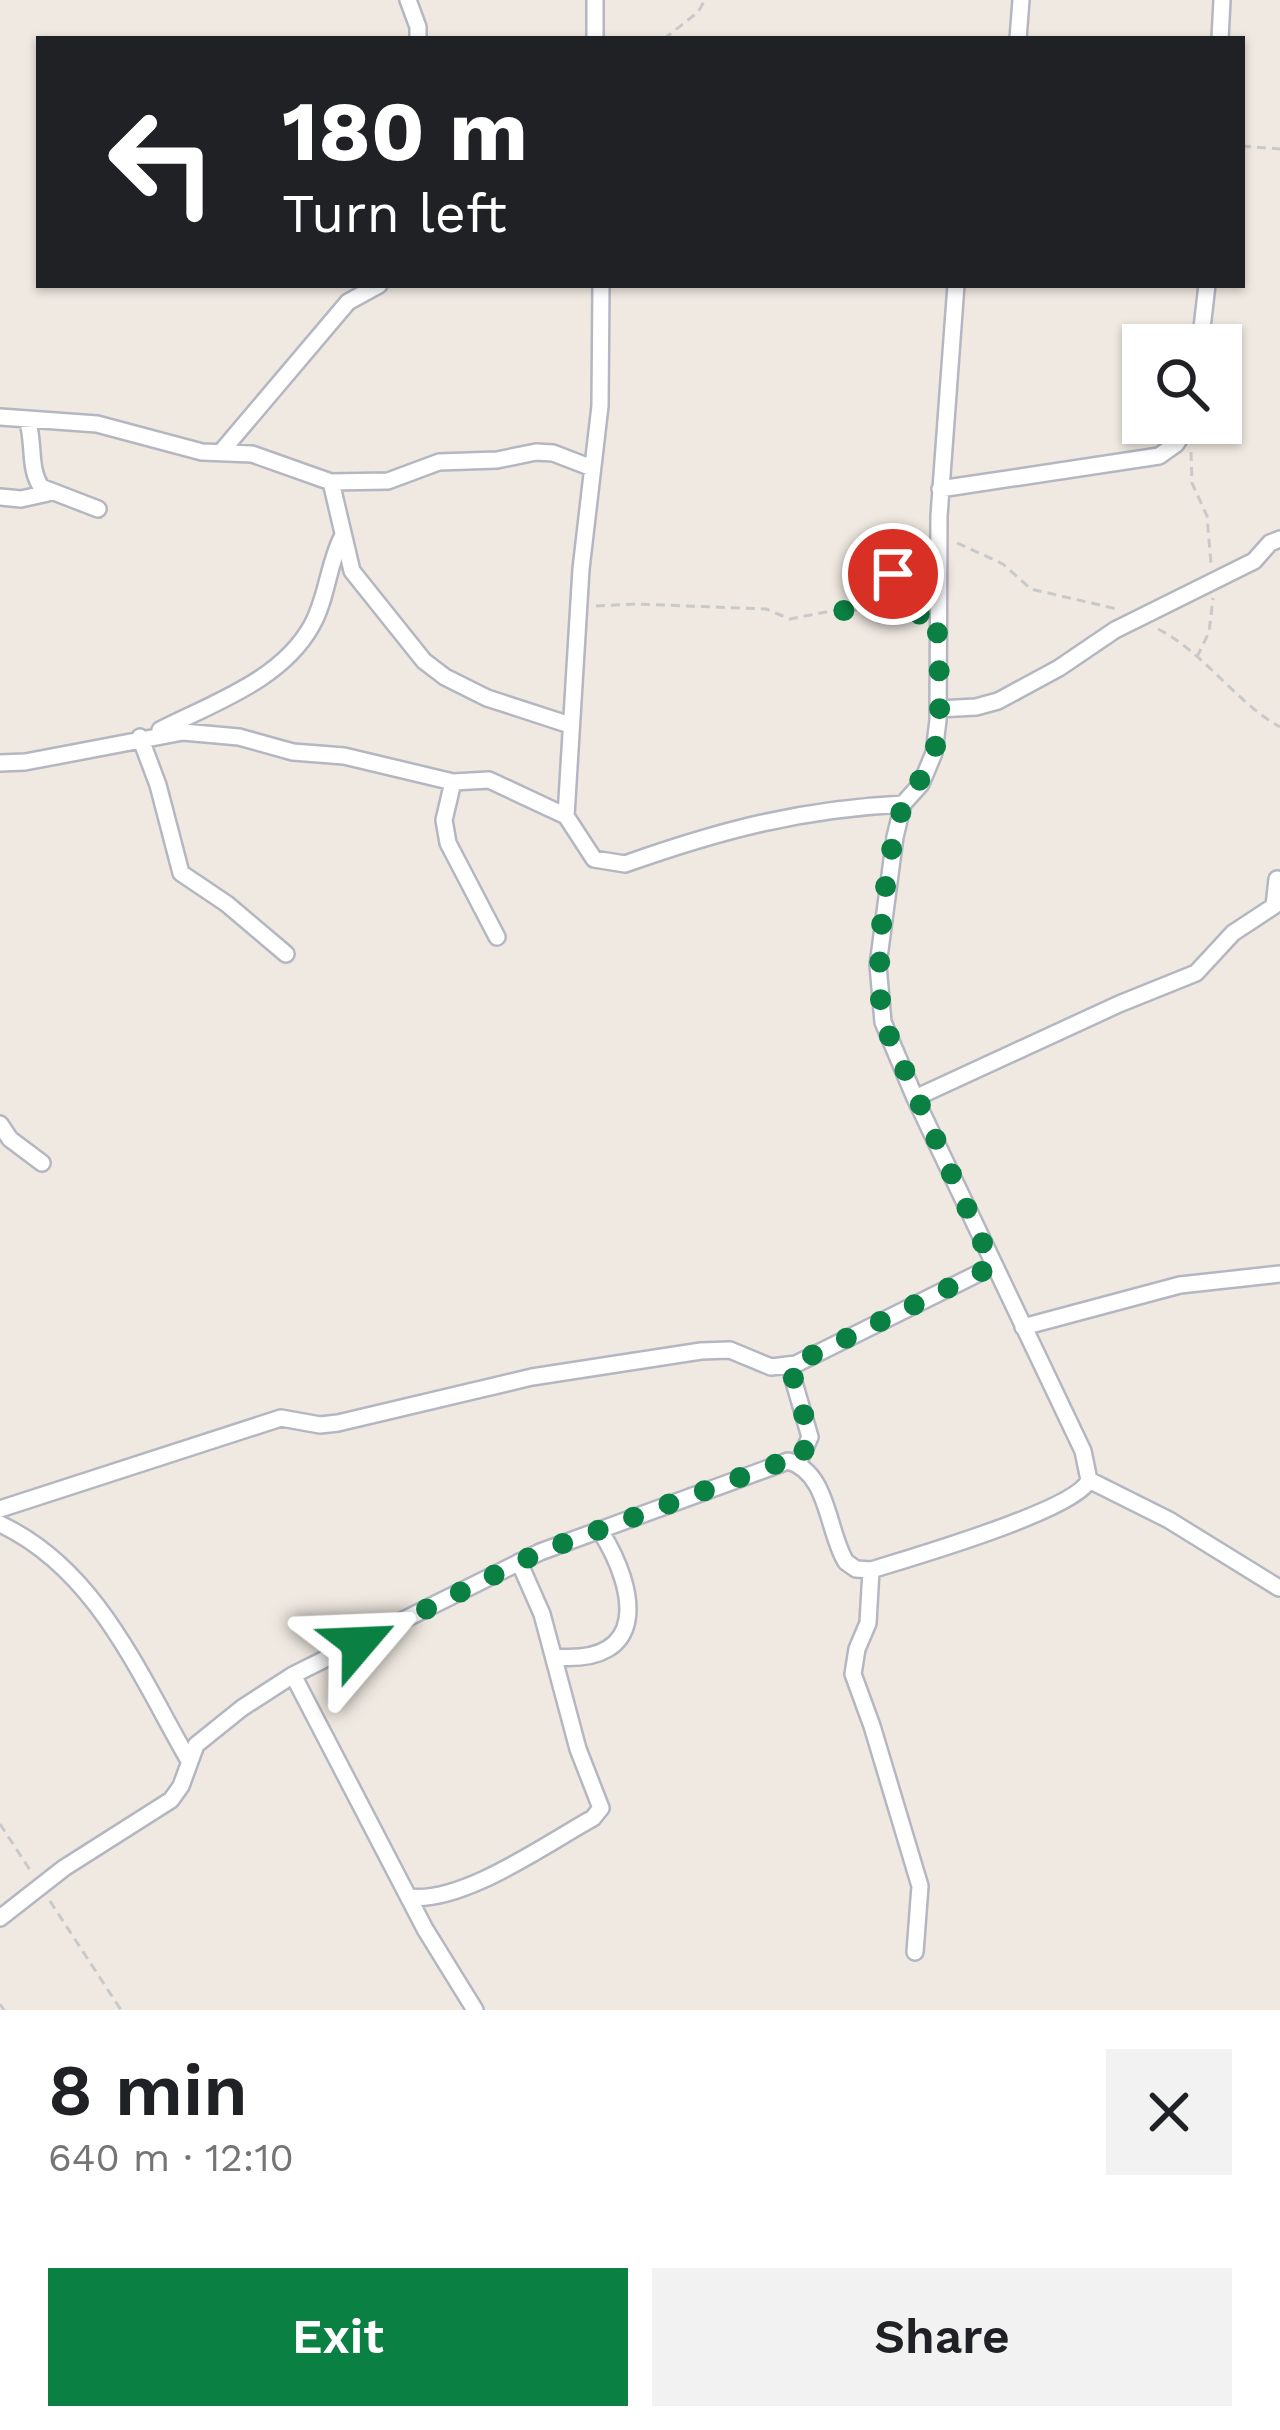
<!DOCTYPE html>
<html lang="en">
<head>
<meta charset="utf-8">
<style>
  :root { --surface:#fff; --page:#f2f2f2; --text:#202124; --muted:#757577; --accent:#0b8043 }
  body { margin:0; font-family:"Work Sans",sans-serif; background:var(--page); color:var(--text); height:100vh; display:flex; flex-direction:column; font-size:45px; white-space:nowrap }
  * { box-sizing:border-box; margin:0 }
  p { font-size:39px; color:var(--muted) }
  .icon { flex:none; width:66px; height:66px; fill:none; stroke:currentColor; stroke-width:2; stroke-linecap:round; stroke-linejoin:round }
  .map { position:relative; height:2010px; overflow:hidden }
  .side { display:flex; flex-direction:column; background:var(--surface); flex:1 }
  .side>* { flex:none }
  .hud { position:absolute; left:36px; top:36px; width:1209px; height:252px; border-radius:0px; box-shadow:0 3px 9px #0004; background:#202124; color:#fff; overflow:hidden }
  .buttons { position:absolute; left:1122px; top:324px; display:grid; gap:24px }
  .buttons a { display:grid; place-items:center; width:120px; height:120px; border-radius:0px; background:var(--surface); box-shadow:0 3px 9px #0004; font-size:60px }
  .pin { position:absolute; display:grid; place-items:center; width:102px; height:102px; color:#fff; margin:-51px; border:6px solid #fff; border-radius:50%; box-shadow:0 3px 12px #0007 }
  .me { position:absolute; width:132px; margin:-66px; rotate:64deg; stroke-linejoin:round; filter:drop-shadow(0 0 9px #0008) }
  .turn { display:flex; align-items:center; gap:42px; height:252px; padding:0 48px; font-size:54px }
  .turn .icon { width:156px; height:156px; stroke-width:2.5 }
  .turn b { display:block; font-size:84px; line-height:102px }
  .round { display:grid; place-items:center; flex:none; width:126px; height:126px; border-radius:0px; background:var(--page) }
  .head { display:flex; align-items:center; justify-content:space-between; height:204px; padding:0 48px }
  h1 { font-size:72px; font-weight:600; line-height:90px }
  .cta { display:flex; gap:24px; margin-top:auto; padding:24px 48px }
  .cta a { flex:1; height:138px; border-radius:0px; background:var(--accent); color:#fff; font-size:48px; font-weight:600; line-height:138px; text-align:center }
  .cta a+a { background:var(--page); color:var(--text) }
  .map>svg:first-child { display:block }
  .lines { fill:none; stroke-linecap:round; stroke-linejoin:round }
  .minor-casing { stroke:#b4b7c1; stroke-width:20 }
  .path { stroke:#c9c9c9; stroke-width:3; stroke-dasharray:9 6; stroke-linecap:butt }
  .minor { stroke:#fff; stroke-width:15 }
  .route { stroke:#0b8043; stroke-width:21; stroke-dasharray:0 37.8 }
</style>
</head>
<body>
<div class="map">
<svg width="1280" height="2010" viewBox="0 0 1280 2010">
  <rect width="100%" height="100%" fill="#efe9e1"/>
  <g class="lines">
    <g class="minor-casing">
      <path id="minor" d="M408,0L418,27V39
        M595,39V0
        M1018,39L1021,0
        M1220,39L1222,0
        M1200,345L1207,285
        M0,417L97,424L202,452L252,454L331,482L388,481L439,462L497,460L536,452L553,453L592,468
        M27,419C35,443 28,467 41,487L98,509
        M221,452L348,302L379,285
        M331,482L352,571L424,661L445,677L487,698L570,725
        M940,489L1159,456L1176,444L1190,423
        M0,497L21,499L48,493
        M938,709L976,707L998,701L1059,668L1115,630L1254,561L1270,543L1280,539
        M160,730C213,703 282,680 312,625C327,598 328,565 342,537
        M140,737L158,785L181,873L227,904L286,954
        M0,763L25,762L183,732L239,737L293,752L344,756L453,782L489,780L566,816L594,859L625,864C721,830 801,809 903,804
        M453,782L444,820L448,843L497,937
        M566,816L581,569L600,406L601,285
        M915,1098L1119,1004L1196,973L1233,933L1274,906L1277,879
        M0,1124L10,1139L42,1163
        M1023,1327L1180,1285L1280,1274
        M789,1365L810,1437L798,1464
        M1089,1480L1169,1520L1279,1588
        M0,1509L281,1418L320,1425L338,1423L532,1377L701,1351L730,1350L771,1367L796,1364L993,1266
        M0,1524C96,1569 138,1672 188,1759
        M555,1657C650,1665 637,1590 601,1532
        M293,1675L425,1929L475,2010
        M409,1897C462,1904 546,1844 593,1818L601,1808L578,1749L542,1614L519,1562
        M0,1918L64,1868L171,1800L181,1786L196,1745L242,1708L293,1675L540,1552L788,1461C829,1472 827,1532 846,1562L856,1569L871,1570
        M915,1952L920,1886L872,1726L853,1674L857,1649L868,1623L871,1570C910,1558 1076,1510 1089,1480L1083,1451L915,1098L883,1022L878,965L895,837L903,804L921,784L934,753L938,720L939,516L956,285"/>
    </g>
    <path class="path" d="M664,39L698,12L705,0
      M1242,146L1280,149
      M1191,452L1192,483L1207,516L1211,564
      M957,543L1003,564L1031,589L1117,609
      M596,606L637,604L766,609L790,619L836,610H871L901,617L923,614
      M841,608L893,574L923,537
      M1158,629C1205,653 1235,702 1280,727
      M1197,657L1209,632L1213,598
      M0,1824L32,1873
      M50,1901L121,2010
      M0,2004L4,2010"/>
    <use href="#minor" class="minor"/>
  </g>
  <g class="lines">
    <path class="route" d="M359,1643L540,1552L776,1464H798L810,1437L790,1366L993,1266L883,1022C874,968 884,862 902,809C909,789 928,776 934,753C945,710 937,658 937,613C903,616 870,612 836,610L865,595L893,574"/>
  </g>
</svg>
<div class="buttons">
<a><svg class="icon" aria-label="search" viewBox="0 0 24 24"><circle cx="10" cy="10" r="6"/><path d="M15 15l6 6"/></svg></a>
</div>
<div class="pin" style="left:893px;top:574px;background:#d93025"><svg class="icon" aria-label="arrive" viewBox="0 0 24 24"><path d="M6 21V4h12l-3 4 3 4H6"/></svg></div>
<svg class="me" style="left:359px;top:1643px" viewBox="-20 -20 40 40"><path d="M0-17L14 15 0 8-14 15z" fill="#0b8043" stroke="#fff" stroke-width="4"/></svg>
<div class="hud">
<div class="turn"><svg class="icon" aria-label="left" viewBox="0 0 24 24"><path d="M17 20v-9H6M10 6l-5 5 5 5"/></svg><div><b>180 m</b>Turn left</div></div>
</div>
</div>
<section class="side">
<div class="head"><div><h1>8 min</h1><p>640 m · 12:10</p></div><a class="round"><svg class="icon" aria-label="close" viewBox="0 0 24 24"><path d="M6 6l12 12M18 6L6 18"/></svg></a></div>
<div class="cta"><a>Exit</a><a>Share</a></div>
</section>
</body>
</html>
